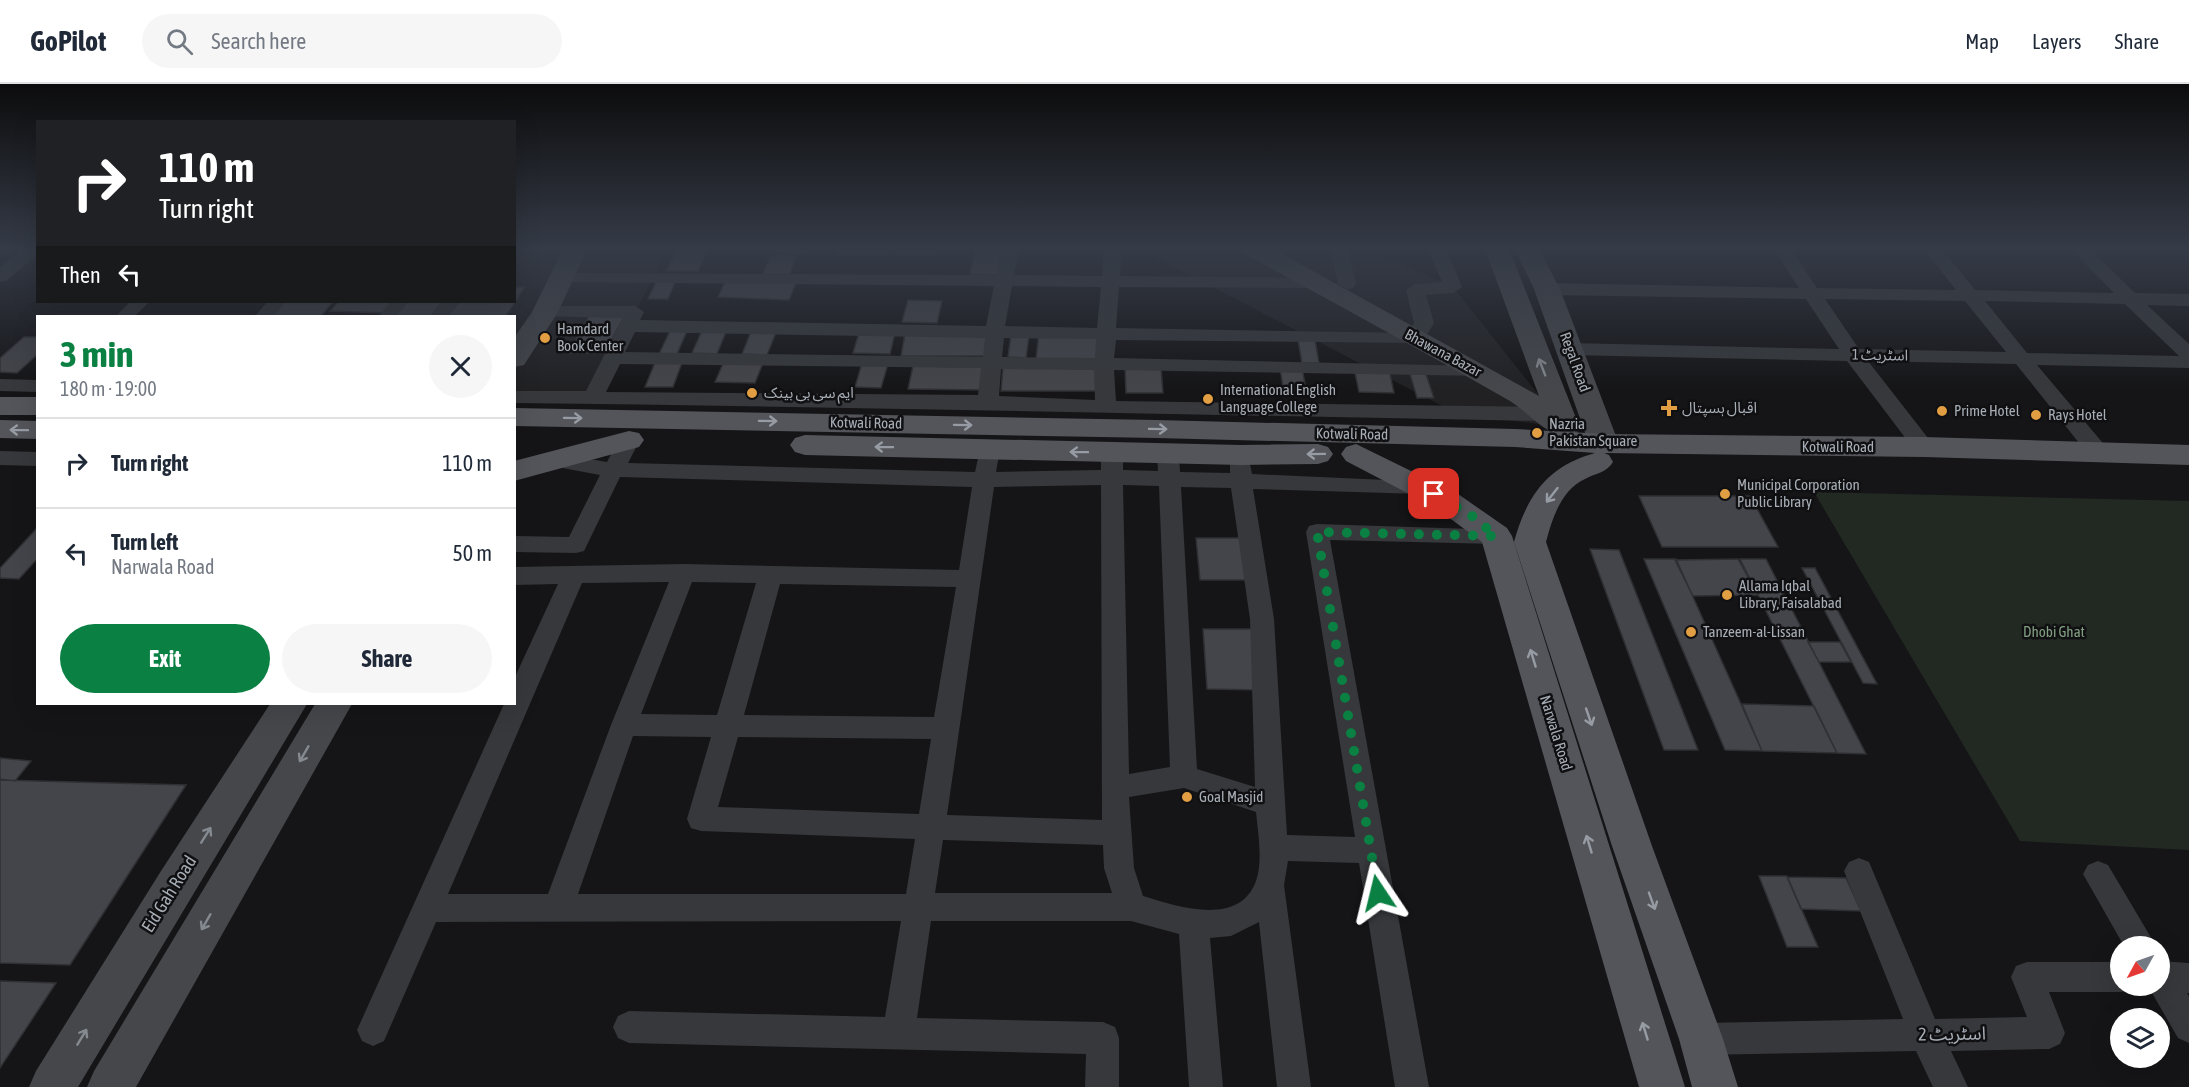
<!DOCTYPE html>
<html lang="en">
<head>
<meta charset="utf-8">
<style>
  :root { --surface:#fff; --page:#f6f6f7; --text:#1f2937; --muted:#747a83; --line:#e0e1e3; --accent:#0b8043 }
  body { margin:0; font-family:"Asap Condensed","Noto Sans Arabic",sans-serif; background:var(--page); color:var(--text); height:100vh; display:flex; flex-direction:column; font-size:22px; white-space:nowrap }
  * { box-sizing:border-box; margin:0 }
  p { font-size:20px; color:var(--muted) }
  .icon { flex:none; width:33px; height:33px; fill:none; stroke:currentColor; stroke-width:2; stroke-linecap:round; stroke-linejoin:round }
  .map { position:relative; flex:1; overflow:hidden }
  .drawer { position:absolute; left:36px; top:231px; width:480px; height:390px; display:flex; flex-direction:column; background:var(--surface); border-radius:0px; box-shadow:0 6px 24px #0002 }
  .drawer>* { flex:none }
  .hud { position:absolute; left:36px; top:36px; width:480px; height:183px; border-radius:0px; box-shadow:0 6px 24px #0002; background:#202124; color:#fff; overflow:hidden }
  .needle { width:39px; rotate:230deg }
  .fabs { position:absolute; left:2110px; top:852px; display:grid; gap:12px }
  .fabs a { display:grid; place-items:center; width:60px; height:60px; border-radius:50%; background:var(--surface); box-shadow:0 6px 24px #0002; font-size:30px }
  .pin { position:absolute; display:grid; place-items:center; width:51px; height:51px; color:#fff; margin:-26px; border-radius:12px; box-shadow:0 3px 9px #0006 }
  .me { position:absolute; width:66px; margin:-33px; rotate:350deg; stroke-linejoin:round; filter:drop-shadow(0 0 4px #0008) }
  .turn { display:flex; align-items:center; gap:21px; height:126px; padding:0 24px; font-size:27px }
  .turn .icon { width:78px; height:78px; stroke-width:2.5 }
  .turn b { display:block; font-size:42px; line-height:51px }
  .then { display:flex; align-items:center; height:57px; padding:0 24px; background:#0003; gap:12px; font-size:22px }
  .round { display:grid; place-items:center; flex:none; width:63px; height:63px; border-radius:32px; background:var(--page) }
  .overview { display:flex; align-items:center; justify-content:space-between; height:102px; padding:0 24px }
  h1 { font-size:36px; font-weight:700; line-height:45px; color:var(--accent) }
  .primary-button { display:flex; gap:12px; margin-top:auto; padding:12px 24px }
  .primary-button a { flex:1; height:69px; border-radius:36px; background:var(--accent); color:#fff; font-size:24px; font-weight:700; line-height:69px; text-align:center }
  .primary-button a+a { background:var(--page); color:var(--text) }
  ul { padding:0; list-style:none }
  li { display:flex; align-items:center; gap:18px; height:90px; padding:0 24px; border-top:2px solid var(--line) }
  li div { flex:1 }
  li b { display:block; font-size:22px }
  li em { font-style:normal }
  header { display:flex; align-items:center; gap:36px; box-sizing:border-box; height:84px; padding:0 30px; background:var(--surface); border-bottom:2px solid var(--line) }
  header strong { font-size:28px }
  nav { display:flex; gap:33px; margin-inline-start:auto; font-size:21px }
  .search { width:420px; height:54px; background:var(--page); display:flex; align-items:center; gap:15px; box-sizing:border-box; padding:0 21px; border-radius:33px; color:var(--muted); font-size:22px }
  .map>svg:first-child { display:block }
  .built { fill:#212124 }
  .green { fill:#222922 }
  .building { fill:#44454a; stroke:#2f3033; stroke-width:1.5 }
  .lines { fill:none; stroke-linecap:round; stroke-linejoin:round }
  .street { fill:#36383b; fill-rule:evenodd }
  .secondary { fill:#45474b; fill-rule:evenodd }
  .primary { fill:#53555a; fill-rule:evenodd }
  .oneway { stroke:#858a91 }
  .oneway2 { stroke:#979ca4 }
  .route { stroke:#0b8043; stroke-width:10; stroke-dasharray:0 18 }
  .poi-dot { fill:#e19e43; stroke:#101012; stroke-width:2 }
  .labels { text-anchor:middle; stroke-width:5; stroke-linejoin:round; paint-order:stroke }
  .poi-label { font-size:15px; fill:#a8aeb6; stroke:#101012; text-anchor:start }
  .street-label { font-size:15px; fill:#a8aeb6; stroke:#101012 }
  .park-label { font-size:15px; fill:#829f81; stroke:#101012 }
  .near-street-label { font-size:18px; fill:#a8aeb6; stroke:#101012 }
</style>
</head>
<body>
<header>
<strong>GoPilot</strong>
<div class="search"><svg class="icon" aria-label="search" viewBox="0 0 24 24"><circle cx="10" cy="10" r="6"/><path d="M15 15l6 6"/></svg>Search here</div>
<nav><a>Map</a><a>Layers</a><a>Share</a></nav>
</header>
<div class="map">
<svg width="2189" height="1003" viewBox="0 0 2189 1003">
  <rect width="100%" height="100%" fill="#151517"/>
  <path class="built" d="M515,165H667L593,314H515L514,232H435L446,218H514Z
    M1368,165L1453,203L1565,344L1454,328L1141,166Z"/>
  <path class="green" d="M1814,408L2189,417V766L2020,757Z"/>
  <path class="building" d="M677,165H708L698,187H666Z
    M773,165H808L806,169L772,168Z
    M840,165H889L887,171H838Z
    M896,165H935V171L896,172Z
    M975,165H1006L1002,191L970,190Z
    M770,172H796L790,190H763Z
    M657,196H676L668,215H648Z
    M726,196L796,199L789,216L718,213Z
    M514,203H525L506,232H446L457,218H514Z
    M908,216L942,217L937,239L902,238Z
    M284,218H333L321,232H272Z
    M338,218H394L385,229L330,227Z
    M404,218H442L432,232H392Z
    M589,232L624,233L604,269H568Z
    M704,242L728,243L717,270L692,269Z
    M752,245L777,246L767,271L742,270Z
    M670,247H687L677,270H659Z
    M859,249H895L890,270L853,269Z
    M1039,249L1102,251L1101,276L1036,275Z
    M905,250H989L987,272H901Z
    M1011,251L1029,252L1026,274L1008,273Z
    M24,253H38V270L17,289L0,288V274Z
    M1298,256H1315L1319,279H1302Z
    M726,273L765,274L755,299L715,298Z
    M656,276H683L673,303H645Z
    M862,279L888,280L881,304L855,303Z
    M913,282L986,283L983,306L908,305Z
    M1003,283H1097V307H1001Z
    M1125,284H1161L1163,309H1126Z
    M1280,284H1302L1307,310H1284Z
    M1354,284L1389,285L1394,309L1359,308Z
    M1410,290H1426L1434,314H1417Z
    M1639,412H1750L1778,463H1662Z
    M38,443V474L19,495L0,494V484Z
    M1196,454H1243L1249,496H1200Z
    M1590,465L1619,466L1698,666H1664Z
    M1644,475H1676L1762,667L1725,666Z
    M1738,475L1758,511L1693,512L1675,476Z
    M1740,475H1766L1866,670L1837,669Z
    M1802,484H1815L1877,600L1863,599Z
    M1203,545H1252L1259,606L1207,605Z
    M1808,558H1840L1851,578H1819Z
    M1742,620L1814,622L1837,669L1762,667Z
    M0,674L31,677L15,697L0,695Z
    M0,696L186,701L70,881L0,879Z
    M1759,792H1787L1818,863H1787Z
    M1787,793L1846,794L1861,827L1801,825Z
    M0,897L56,899L0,984Z"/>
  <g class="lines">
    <path class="street" d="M22,165H38V170L6,197L0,198V184Z
      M1001,165H1019L1014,191L1102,192L1104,165H1122L1120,192L1311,194L1320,199L1311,204L1119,203L1116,244L1409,249L1414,239L1406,206L1415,200L1442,198L1428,165H1446L1462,203L1453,209L1426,211L1434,239L1422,259L1116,256L1114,274L1480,282L1487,284L1490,288L1487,292L1114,286L1116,317L1547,323L1554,325L1557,330L1554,335L1547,337C1203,331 859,323 514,319V307H586L623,234L538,232L536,228L538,224L545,222H635L644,228L640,236L986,242L994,202L563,198L554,193L557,189L996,191ZM1012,202L1101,203L1097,244L1005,242ZM635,248L985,254L983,273L625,268ZM1004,254L1096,255L1095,274L1002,273ZM620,280L981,284L978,311L606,308ZM1001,285L1094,286L1095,316L999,312Z
      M1330,165H1348L1356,200L1353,204L1347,205L1338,200Z
      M1774,165H1791L1817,204L1956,206L1924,165H1942L1975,206L2114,209L2071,165H2090L2135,209L2189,210V222L2147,221L2189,260V284L2037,281L2107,364L2110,369L2107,374H2091L2016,280L1868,277L1935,363L1932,368H1916L1847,277L1570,271L1560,265L1570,259L1839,265L1806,215L1547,211L1538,205L1547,199L1799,204ZM1825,215L1965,217L2006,268L1859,265ZM1985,217L2125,220L2179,272L2027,269Z
      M130,218H149L135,232H116Z
      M267,218H286L274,232H255Z
      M390,218H408L397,232H379Z
      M442,218H460L449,232H431Z
      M0,295L38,296V308L0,307Z
      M629,349L637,351L640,356L628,379L975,388L981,361H997L1000,366L996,388L1101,386V369L1104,364H1120L1123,369V386L1158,387L1157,370L1160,365H1176L1179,370L1180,388L1230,389V380L1233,375L1241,373L1249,375L1252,390L1430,398L1433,403L1430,408L1422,410L1253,405L1274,535L1287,751L1355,753L1306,448L1309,442L1317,440L1504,446L1508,452L1504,458L1496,460L1330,456L1429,1003H1395L1359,779L1288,777L1284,801L1311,1003H1277L1259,838L1231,852L1210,854L1223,1003H1189L1179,850L1131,837H931L917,934L1103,938L1115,943L1119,954V1003H1085L1086,970L629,959L618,954L613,943L618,932L629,927L885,933L901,837L436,838L384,957L373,962L362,957L357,946L362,935L504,620H514V595L558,500L514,501V483L684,480L959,486L972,403L620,393L584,467L576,469L514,468V452L569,453L600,391L552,382L549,377L552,372L560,370L607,378L621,351ZM1101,401L1102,736L947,731L994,403ZM1123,401L1159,402L1170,683L1129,690ZM1181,403L1231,404L1250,535L1255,703L1197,685ZM669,498L611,641L548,810H448L582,499ZM692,498L756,499L717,631L641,630ZM780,500L956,503L934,633L744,631ZM633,652L711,653L687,735L691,744L701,747L915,755L906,810H578ZM738,653L931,655L919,730L718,723ZM1184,704L1256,728C1258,749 1263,777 1256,797C1239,844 1176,822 1143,812L1134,784L1129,713ZM943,756L1103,761L1104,784L1112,809H935Z
      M0,367L38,368V382L0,381Z
      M1859,774L1869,778L1935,935L2027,933L2011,893L2016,882L2027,878H2121V902H2133L2132,904L2121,908H2049L2065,949L2060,960L2049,965L1951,967L1968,1003H1933L1916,967L1701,971L1689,966L1685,955L1689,944L1701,939L1903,935L1844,787L1849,778Z
      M2098,777L2108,781L2156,862H2124L2083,790L2088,781Z
      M2160,877L2189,879V909H2187L2189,913V959L2178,954L2148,902H2160Z"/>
    <path class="secondary" d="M563,165H587L558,228L524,281L514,283V254L532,228Z
      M1242,165H1273L1539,312L1485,165H1509L1580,344L1576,351C1550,358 1531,330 1510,317C1423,267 1334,219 1245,170Z
      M1515,165H1539L1560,205L1619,360L1614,367L1604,370L1594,367L1589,360L1534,205Z
      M270,620H307L78,1003H29L36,987L161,787Z
      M315,620H352L136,1003H87L94,987Z"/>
    <path class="primary" d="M0,313H38V331H0Z
      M514,324L1156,336L1515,345L1604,350L1924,353L2189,361V381L1924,373L1603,369L1609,371L1613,378C1606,389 1596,389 1585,395C1561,406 1552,435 1546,458L1652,762L1723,955L1738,1003H1692L1679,955L1612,762L1514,458C1527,411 1548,382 1595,369L1515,363L1156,354L514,342Z
      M0,336L38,337V355L0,354Z
      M629,347L639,349L644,356L639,363L514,397V377Z
      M805,351L1241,361L1318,360L1328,363L1333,370L1328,377L1318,380L1241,381L805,371L795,368L790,361L795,354Z
      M1356,360L1458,410L1507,444L1512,452L1685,1003H1639L1482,458L1436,424L1346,377L1341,370L1346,363Z"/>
  </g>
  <defs><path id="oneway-shaft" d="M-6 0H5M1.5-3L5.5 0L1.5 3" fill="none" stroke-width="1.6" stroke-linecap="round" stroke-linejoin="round" transform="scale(1.5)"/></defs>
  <g class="oneway">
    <use href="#oneway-shaft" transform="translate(1542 283) rotate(-111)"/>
    <use href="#oneway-shaft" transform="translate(304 670) rotate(120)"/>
    <use href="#oneway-shaft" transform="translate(206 751) rotate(-58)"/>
    <use href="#oneway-shaft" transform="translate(206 838) rotate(120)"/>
    <use href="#oneway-shaft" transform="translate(82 953) rotate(-59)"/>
  </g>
  <g class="oneway2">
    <use href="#oneway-shaft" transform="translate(573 334) rotate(1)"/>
    <use href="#oneway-shaft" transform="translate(768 337) rotate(1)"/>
    <use href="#oneway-shaft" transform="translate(963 341) rotate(1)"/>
    <use href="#oneway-shaft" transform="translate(1158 345) rotate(1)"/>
    <use href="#oneway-shaft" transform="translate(19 346) rotate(-179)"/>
    <use href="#oneway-shaft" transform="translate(884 363) rotate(-179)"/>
    <use href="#oneway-shaft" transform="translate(1079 368) rotate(-179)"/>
    <use href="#oneway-shaft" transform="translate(1316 370) rotate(179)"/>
    <use href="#oneway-shaft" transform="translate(1552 411) rotate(128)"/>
    <use href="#oneway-shaft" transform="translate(1533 574) rotate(-107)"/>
    <use href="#oneway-shaft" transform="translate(1589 633) rotate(71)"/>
    <use href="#oneway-shaft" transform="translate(1589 760) rotate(-107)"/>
    <use href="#oneway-shaft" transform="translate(1652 817) rotate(70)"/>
    <use href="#oneway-shaft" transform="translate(1645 947) rotate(-107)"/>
  </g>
  <linearGradient id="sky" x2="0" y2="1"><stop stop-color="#0c0c0d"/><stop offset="0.54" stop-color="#353b47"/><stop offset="1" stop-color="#353b47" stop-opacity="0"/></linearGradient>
  <rect width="2189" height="306" fill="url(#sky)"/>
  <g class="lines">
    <path class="route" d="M1378,809L1317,448L1496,452L1472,432L1434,410"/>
  </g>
  <g class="poi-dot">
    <circle cx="545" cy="254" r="6"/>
    <circle cx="752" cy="309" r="6"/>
    <circle cx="1208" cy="315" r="6"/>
    <path d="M1666 315h6v6h6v6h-6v6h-6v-6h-6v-6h6z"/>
    <circle cx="1942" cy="327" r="6"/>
    <circle cx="2036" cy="331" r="6"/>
    <circle cx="1537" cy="349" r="6"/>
    <circle cx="1725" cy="410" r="6"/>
    <circle cx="1727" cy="511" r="6"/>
    <circle cx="1691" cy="548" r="6"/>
    <circle cx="1187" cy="713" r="6"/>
  </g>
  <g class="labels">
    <g class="poi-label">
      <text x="557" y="250">Hamdard<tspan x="557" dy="17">Book Center</tspan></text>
      <text x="1220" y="311">International English<tspan x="1220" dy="17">Language College</tspan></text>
      <text x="764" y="314">ایم سی بی بینک</text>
      <text x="1682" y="329">اقبال ہسپتال</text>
      <text x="1954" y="332">Prime Hotel</text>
      <text x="2048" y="336">Rays Hotel</text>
      <text x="1549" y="345">Nazria<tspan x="1549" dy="17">Pakistan Square</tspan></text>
      <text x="1737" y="406">Municipal Corporation<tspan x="1737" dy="17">Public Library</tspan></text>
      <text x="1739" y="507">Allama Iqbal<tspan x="1739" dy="17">Library, Faisalabad</tspan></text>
      <text x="1703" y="553">Tanzeem-al-Lissan</text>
      <text x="1199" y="718">Goal Masjid</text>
    </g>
    <g class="street-label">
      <text transform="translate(1443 269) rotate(28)" y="5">Bhawana Bazar</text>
      <text transform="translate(1880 271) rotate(1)" y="5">اسٹریٹ 1</text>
      <text transform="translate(1575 278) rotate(70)" y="5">Regal Road</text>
      <text transform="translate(866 339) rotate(1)" y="5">Kotwali Road</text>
      <text transform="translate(1352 350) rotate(1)" y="5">Kotwali Road</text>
      <text x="1838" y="368">Kotwali Road</text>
      <text transform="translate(1556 649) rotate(73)" y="5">Narwala Road</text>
    </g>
    <g class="park-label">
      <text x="2054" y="553">Dhobi Ghat</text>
    </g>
    <g class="near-street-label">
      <text transform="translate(169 810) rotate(-58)" y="6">Eid Gah Road</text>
      <text transform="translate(1952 950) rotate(-1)" y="6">اسٹریٹ 2</text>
    </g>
  </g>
</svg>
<div class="fabs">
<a><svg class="needle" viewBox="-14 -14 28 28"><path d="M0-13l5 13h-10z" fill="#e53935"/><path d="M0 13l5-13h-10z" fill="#747a83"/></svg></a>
<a><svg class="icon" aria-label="layers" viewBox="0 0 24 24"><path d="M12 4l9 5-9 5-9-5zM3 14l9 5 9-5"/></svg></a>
</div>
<div class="pin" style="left:1434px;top:410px;background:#d93025"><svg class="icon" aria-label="arrive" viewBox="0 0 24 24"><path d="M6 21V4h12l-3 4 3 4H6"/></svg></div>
<svg class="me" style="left:1378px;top:809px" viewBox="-20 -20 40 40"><path d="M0-17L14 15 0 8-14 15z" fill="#0b8043" stroke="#fff" stroke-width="4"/></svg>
<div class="hud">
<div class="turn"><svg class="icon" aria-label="right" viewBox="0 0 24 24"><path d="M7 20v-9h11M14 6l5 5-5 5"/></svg><div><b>110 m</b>Turn right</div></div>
<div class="then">Then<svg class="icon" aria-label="left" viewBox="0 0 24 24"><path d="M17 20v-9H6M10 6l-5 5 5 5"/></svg></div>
</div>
<section class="drawer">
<div class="overview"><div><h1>3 min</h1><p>180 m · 19:00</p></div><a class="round"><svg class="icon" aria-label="close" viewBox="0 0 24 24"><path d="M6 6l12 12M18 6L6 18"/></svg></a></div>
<ul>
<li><svg class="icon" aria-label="right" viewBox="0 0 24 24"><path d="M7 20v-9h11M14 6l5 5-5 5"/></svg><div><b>Turn right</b></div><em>110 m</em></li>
<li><svg class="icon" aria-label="left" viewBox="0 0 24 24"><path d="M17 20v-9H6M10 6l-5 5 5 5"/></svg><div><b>Turn left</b><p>Narwala Road</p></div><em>50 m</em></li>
</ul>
<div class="primary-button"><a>Exit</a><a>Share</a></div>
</section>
</div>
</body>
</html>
